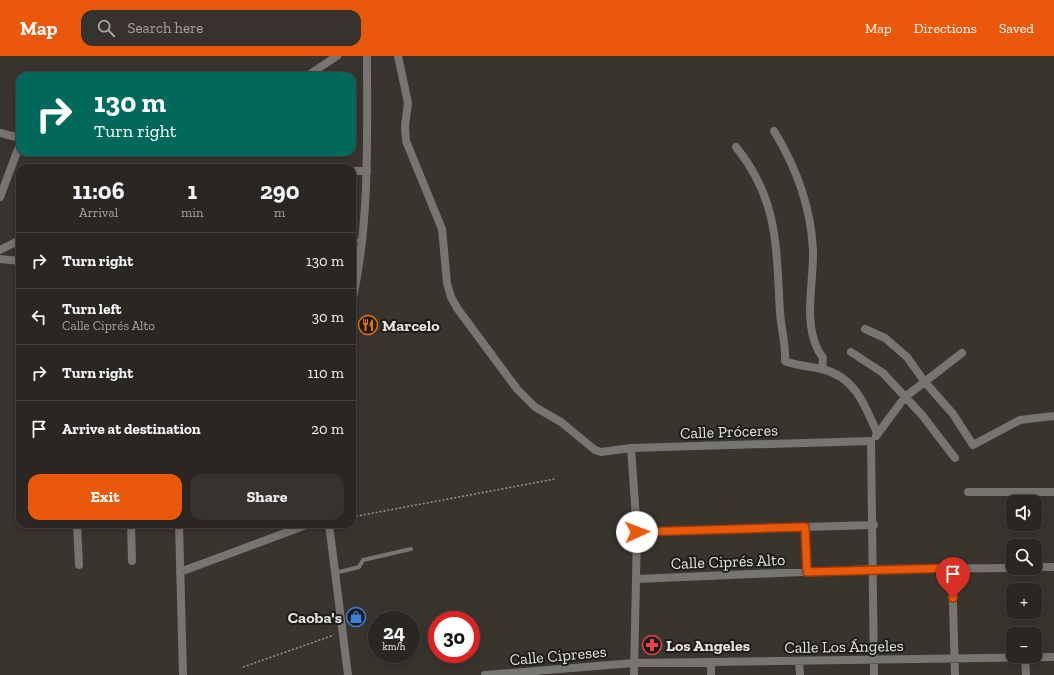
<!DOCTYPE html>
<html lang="en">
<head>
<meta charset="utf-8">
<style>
  :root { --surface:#2a2722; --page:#36332f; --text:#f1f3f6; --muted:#a5a5a5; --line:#464440; --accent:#ea580c }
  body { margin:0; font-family:"Zilla Slab",serif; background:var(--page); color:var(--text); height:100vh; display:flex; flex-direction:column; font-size:15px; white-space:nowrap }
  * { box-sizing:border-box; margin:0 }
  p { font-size:13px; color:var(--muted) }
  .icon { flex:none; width:22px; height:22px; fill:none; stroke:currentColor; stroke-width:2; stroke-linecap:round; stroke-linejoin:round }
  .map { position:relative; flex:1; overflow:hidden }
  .sheet { position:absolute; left:16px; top:108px; width:340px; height:364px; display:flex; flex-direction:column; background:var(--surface); border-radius:12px; box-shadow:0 2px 10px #0003,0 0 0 1px var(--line) }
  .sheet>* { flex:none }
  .guide { position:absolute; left:16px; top:16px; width:340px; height:84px; border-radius:12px; box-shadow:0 2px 10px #0003,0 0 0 1px var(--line); background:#00695c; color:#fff; overflow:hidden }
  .tools { position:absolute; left:1006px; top:439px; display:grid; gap:8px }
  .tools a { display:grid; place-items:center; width:36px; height:36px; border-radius:8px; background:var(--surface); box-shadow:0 2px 10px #0003,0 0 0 1px var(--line); font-size:20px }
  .speed { position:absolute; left:368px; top:555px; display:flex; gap:8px; font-size:20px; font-weight:700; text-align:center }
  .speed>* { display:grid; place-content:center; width:52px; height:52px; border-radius:50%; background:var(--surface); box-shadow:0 2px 10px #0003,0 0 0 1px var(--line); line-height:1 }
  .speed small { font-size:10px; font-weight:400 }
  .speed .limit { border:6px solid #d22; background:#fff; color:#111 }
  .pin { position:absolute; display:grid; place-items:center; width:34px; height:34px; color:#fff; margin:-41px -17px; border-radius:50% 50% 50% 0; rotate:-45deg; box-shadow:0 0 4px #0007 }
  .pin .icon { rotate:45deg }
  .me { position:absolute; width:44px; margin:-22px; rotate:88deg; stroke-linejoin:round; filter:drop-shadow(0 0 3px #0008) }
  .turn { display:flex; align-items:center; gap:14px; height:84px; padding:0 12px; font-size:18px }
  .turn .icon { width:52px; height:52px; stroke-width:2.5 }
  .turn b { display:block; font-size:28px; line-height:34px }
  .eta { display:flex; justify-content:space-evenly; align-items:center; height:68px; text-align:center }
  .eta b { font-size:24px; font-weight:800; line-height:28px }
  .primary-button { display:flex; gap:8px; margin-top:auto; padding:8px 12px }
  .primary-button a { flex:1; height:46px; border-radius:12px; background:var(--accent); color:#fff; font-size:16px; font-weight:800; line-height:46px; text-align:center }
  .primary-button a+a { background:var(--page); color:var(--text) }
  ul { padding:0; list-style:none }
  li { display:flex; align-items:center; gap:12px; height:56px; padding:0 12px; border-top:1px solid var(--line) }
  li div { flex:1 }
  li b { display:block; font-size:15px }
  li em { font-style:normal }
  header { display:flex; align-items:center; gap:24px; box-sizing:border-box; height:56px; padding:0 20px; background:var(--accent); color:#fff }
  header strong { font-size:19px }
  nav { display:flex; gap:22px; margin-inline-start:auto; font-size:14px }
  .search { width:280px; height:36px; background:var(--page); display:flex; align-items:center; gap:10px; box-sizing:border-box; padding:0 14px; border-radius:12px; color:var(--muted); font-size:15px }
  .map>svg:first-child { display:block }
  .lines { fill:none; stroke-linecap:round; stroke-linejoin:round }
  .path { stroke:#97948f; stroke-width:1.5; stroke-dasharray:2 2; stroke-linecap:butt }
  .service { stroke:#767571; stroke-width:4 }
  .minor { stroke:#767571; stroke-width:8 }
  .tertiary { stroke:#767571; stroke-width:8 }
  .route-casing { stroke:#983908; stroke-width:10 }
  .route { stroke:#ea580c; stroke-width:7 }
  .labels { text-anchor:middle; stroke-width:4; stroke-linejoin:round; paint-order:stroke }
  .poi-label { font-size:16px; font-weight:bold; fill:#e6e4e0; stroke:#1d1c19; text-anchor:start }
  .street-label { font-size:16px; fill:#e6e4e0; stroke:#1d1c19 }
</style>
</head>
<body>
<header>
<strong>Map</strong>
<div class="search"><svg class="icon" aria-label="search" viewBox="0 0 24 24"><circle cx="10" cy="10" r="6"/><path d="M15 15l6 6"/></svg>Search here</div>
<nav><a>Map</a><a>Directions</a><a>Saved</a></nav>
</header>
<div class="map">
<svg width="1054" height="619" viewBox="0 0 1054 619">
  <rect width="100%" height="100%" fill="#38342e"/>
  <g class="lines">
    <path class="path" d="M352,461L555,423
      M243,611L334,579"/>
    <path class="service" d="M352,185L361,184
      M335,517L359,511L363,504L411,493"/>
    <path class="minor" d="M398,0L408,47L405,70L406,85L442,173L447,227L451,241L457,252L517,333L535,351L561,366L595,394L601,396L631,392L871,385
      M774,75C796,111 811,152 813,194C814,225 803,265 818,294C819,297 822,299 823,302L822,313
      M736,91C779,144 776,192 780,256C781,272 786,289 785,305C796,310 810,310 822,313C855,321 865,349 877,377
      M352,115H367
      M0,141L20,88
      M0,194L20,184
      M0,203L20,205
      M352,246C370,167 367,81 367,0
      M865,273L885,282L907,301L924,325L953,358L973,389L1020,364L1054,360
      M851,296L883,317L922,359L955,402
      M876,380L905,341L962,297
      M871,385L874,619
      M631,392L637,476L634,619
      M968,436H1054
      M77,468L79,509
      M131,468L132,505
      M179,468L183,619
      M329,468L348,619
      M805,471L807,516
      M637,476L874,469
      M1035,511H1054
      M952,512L955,619
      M180,516L309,468
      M637,523L873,513L1013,512
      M1025,601L1026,619
      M799,605L800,619
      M711,606V619
      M485,619L634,607L1054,601"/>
    <path class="tertiary" d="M307,20L337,0
      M0,77L20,82"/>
  </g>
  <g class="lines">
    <g class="route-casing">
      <path id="route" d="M637,476L805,471L807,516L952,512L953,542"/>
    </g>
    <use href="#route" class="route"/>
  </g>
  <defs>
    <g id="restaurant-ring" transform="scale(1)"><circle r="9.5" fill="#1d1c19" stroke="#e8710a" stroke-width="1.5"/><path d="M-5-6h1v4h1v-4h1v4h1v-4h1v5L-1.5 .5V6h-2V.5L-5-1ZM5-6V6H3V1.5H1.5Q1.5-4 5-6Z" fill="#e8710a"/></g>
    <g id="shop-ring" transform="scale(1)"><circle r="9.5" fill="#1d1c19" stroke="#3f7fe0" stroke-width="1.5"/><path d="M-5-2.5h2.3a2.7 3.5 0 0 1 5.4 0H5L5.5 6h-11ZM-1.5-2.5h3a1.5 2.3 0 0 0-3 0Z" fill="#3f7fe0"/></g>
    <g id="pharmacy-ring" transform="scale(1)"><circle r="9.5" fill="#1d1c19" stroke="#e0444e" stroke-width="1.5"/><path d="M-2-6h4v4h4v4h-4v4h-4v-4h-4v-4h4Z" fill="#e0444e"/></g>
  </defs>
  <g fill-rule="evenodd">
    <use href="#restaurant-ring" x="368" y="269"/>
    <use href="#shop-ring" x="356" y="561"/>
    <use href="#pharmacy-ring" x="652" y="589"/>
  </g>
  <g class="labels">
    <g class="poi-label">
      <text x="382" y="275">Marcelo</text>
      <text x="342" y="567" text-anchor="end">Caoba's</text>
      <text x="666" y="595">Los Angeles</text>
    </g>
    <g class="street-label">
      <text transform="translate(729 375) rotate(-2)" y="6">Calle Próceres</text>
      <text transform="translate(728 505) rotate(-2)" y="6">Calle Ciprés Alto</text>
      <text transform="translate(844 590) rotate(-1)" y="6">Calle Los Ángeles</text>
      <text transform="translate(558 599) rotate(-5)" y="6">Calle Cipreses</text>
    </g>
  </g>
</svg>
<div class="tools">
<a><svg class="icon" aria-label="sound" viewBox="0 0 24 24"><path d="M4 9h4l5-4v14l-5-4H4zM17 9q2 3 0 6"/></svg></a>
<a><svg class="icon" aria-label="search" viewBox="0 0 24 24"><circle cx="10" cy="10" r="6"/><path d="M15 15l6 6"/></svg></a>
<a>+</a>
<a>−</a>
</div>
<div class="speed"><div>24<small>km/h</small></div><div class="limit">30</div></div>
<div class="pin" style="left:953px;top:542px;background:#d93025"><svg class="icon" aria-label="arrive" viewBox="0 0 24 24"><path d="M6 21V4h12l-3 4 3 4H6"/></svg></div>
<svg class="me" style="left:637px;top:476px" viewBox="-20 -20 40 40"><circle r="19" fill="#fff"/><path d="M0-13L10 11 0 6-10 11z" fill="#ea580c"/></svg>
<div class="guide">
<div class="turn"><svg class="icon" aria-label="right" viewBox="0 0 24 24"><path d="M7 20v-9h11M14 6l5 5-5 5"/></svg><div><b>130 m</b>Turn right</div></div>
</div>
<section class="sheet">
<div class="eta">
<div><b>11:06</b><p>Arrival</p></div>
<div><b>1</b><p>min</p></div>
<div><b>290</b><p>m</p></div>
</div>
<ul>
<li><svg class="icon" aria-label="right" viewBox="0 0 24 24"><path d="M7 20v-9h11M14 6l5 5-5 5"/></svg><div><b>Turn right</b></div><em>130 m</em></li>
<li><svg class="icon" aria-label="left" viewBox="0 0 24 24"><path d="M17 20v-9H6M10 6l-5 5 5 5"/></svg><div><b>Turn left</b><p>Calle Ciprés Alto</p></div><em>30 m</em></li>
<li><svg class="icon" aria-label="right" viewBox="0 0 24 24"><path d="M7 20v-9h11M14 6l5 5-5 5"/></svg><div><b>Turn right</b></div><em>110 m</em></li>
<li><svg class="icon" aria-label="arrive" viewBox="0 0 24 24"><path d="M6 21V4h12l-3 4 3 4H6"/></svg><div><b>Arrive at destination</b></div><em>20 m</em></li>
</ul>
<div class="primary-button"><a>Exit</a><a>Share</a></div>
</section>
</div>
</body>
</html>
